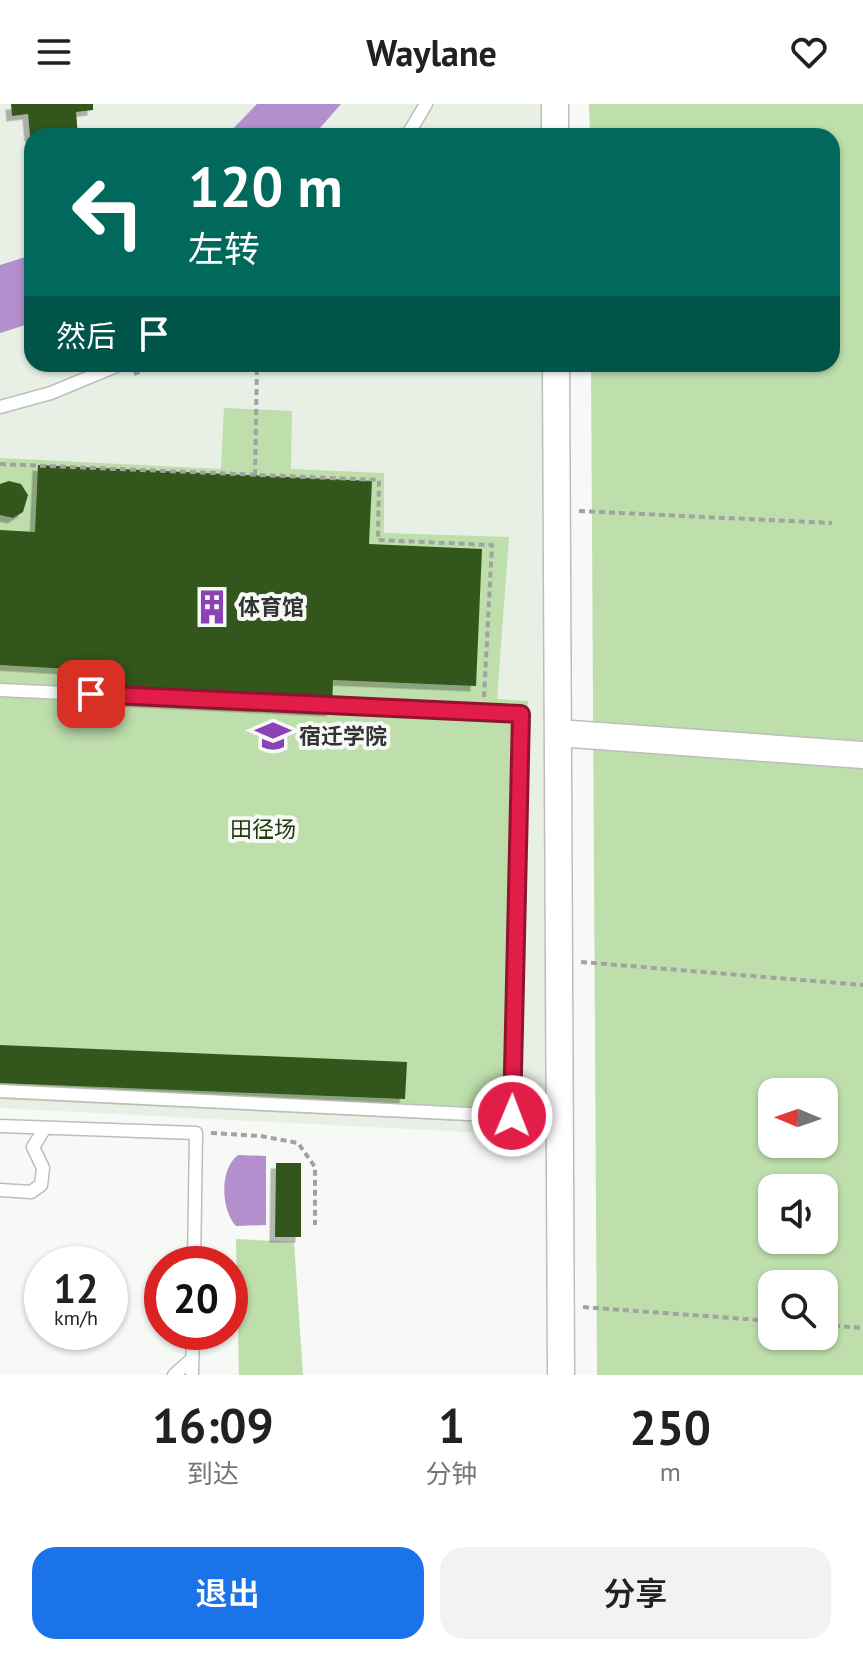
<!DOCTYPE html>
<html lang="zh">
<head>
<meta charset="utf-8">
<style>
  :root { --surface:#fff; --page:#f2f2f2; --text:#202124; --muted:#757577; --accent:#1a73e8 }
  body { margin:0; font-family:"PT Sans","Noto Sans SC",sans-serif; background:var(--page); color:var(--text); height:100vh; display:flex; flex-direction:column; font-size:30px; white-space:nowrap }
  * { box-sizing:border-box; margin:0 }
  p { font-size:26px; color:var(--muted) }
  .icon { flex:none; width:44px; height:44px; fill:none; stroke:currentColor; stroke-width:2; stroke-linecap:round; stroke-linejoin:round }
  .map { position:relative; height:1271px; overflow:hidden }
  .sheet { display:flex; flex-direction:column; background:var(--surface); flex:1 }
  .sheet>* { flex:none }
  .banner { position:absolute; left:24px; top:24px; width:816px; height:244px; border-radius:24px; box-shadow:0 2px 6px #0004; background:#00695c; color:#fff; overflow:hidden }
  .needle { width:52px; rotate:272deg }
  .tools { position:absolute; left:758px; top:974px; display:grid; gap:16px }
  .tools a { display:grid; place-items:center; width:80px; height:80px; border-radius:16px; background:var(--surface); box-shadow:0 2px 6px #0004; font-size:40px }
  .speed { position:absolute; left:24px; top:1142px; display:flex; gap:16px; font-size:40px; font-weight:700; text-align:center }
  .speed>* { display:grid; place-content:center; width:104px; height:104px; border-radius:50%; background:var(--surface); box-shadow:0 2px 6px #0004; line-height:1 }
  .speed small { font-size:20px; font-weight:400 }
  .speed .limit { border:12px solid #d22; background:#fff; color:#111 }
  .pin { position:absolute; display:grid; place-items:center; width:68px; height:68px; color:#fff; margin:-34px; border-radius:16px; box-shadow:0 4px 12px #0006 }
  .me { position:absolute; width:88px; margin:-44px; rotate:1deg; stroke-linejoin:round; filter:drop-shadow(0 0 6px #0008) }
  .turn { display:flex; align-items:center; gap:28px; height:168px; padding:0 32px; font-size:36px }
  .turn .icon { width:104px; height:104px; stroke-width:2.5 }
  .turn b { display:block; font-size:56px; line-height:68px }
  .then { display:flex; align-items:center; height:76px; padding:0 32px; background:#0003; gap:16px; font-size:30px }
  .eta { display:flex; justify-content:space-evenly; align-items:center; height:136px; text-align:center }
  .eta b { font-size:48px; font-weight:600; line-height:56px }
  .button { display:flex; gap:16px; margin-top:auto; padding:16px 32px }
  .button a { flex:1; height:92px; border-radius:24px; background:var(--accent); color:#fff; font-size:32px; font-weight:600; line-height:92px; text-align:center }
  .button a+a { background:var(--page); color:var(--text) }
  header { display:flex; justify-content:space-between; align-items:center; height:104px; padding:0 32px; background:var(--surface); font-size:36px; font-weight:600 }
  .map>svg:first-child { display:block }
  .built { fill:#e8efe5 }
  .green { fill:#bedeac; fill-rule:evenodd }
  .water { fill:#b48fcd }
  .building { fill:#33571b; filter:url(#shadow) }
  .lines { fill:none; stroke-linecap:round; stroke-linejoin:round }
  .service-casing { stroke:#bcbebb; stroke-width:15 }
  .minor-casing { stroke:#bcbebb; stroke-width:29 }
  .path { stroke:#a1a3a0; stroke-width:4; stroke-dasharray:6 4; stroke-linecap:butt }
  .service { stroke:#fff; stroke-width:12 }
  .minor { stroke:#fff; stroke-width:26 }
  .route-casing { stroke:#92132f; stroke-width:20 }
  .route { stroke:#e11d48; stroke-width:14 }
  .labels { text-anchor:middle; stroke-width:8; stroke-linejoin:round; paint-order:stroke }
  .poi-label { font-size:22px; font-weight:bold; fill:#323332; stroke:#f6f9f5; text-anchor:start }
  .park-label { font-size:22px; fill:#203a0e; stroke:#f6f9f5 }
</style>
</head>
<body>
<header><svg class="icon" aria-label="menu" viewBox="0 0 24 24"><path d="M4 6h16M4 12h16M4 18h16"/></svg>Waylane<svg class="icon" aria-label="heart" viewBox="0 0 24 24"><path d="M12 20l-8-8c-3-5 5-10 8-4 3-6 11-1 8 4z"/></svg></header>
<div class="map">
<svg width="863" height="1271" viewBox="0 0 863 1271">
  <defs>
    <filter id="shadow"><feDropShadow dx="-5.5" dy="5.5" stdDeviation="0" flood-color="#0004"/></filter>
  </defs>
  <rect width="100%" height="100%" fill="#f6f9f5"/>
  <path class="built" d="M0,0H545V32H32V260H545L546,1032L0,1004Z"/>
  <path class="green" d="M589,0H863V1271H597L591,260H832V32H590ZM772,988H824V1040H772ZM772,1084H824V1136H772ZM772,1180H824V1232H772Z
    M224,304L292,307L291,365L384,369V429L509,433L497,595L528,597L520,1020L0,995V354L221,365Z
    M236,1135L294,1138L303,1271H239Z"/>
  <path class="water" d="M257,0H341L313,32H226Z
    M32,151V219L0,229V161Z
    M238,1051L266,1052V1121L236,1122C221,1106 219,1065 238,1051Z"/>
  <path class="building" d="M11,0H93V6L76,8L78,32H30L28,10L12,12Z
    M38,361L372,377L369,440L482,445L476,582L333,576L332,607L83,595L85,566L0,561V426L35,428Z
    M9,377L21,380L28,391L23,408L13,414L0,411V380Z
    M0,941L407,958L405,995L0,979Z
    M276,1059H301V1133H275Z"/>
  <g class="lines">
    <g class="service-casing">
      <path id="service" d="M407,32L426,0
        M0,303L51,289L121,260
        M0,586L521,610L512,1012L0,987
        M0,1022L196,1029L194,1160
        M0,1086L31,1088L41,1081L43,1064L33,1043L45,1024
        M174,1271L192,1255
        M192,1271L193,1228"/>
    </g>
    <g class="minor-casing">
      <path id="minor" d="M555,0V32
        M556,260L561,1271
        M558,629L863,651"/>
    </g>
    <path class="path" d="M134,270L157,260
      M0,360L379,376L378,436L492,441L484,593
      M255,371L257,260
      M579,407L832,419
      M581,858L863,881
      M211,1029L261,1032L298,1039L315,1063V1121
      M583,1203L772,1217
      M824,1221L863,1224"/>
    <use href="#service" class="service"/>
    <use href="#minor" class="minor"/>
  </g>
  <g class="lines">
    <g class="route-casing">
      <path id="route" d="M91,590L521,610L512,1012"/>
    </g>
    <use href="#route" class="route"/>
  </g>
  <defs>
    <g id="building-bare" transform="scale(2.76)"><path d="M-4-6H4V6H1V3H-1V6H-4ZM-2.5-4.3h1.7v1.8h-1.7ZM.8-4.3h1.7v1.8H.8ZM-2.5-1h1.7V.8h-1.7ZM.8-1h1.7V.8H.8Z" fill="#8b42b4" stroke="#f6f9f5" stroke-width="2.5" paint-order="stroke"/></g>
    <g id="university-bare" transform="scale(2.76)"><path d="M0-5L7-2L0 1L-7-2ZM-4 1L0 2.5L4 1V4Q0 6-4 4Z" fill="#8b42b4" stroke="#f6f9f5" stroke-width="2.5" paint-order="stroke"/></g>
  </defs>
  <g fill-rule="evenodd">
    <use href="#building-bare" x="212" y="503"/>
    <use href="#university-bare" x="273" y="632"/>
  </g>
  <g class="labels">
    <g class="poi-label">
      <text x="238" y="511">体育馆</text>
      <text x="299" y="640">宿迁学院</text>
    </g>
    <g class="park-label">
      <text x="263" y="733">田径场</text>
    </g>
  </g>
</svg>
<div class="tools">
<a><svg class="needle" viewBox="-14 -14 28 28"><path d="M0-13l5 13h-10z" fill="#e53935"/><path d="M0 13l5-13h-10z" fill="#757577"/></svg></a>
<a><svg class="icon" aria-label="sound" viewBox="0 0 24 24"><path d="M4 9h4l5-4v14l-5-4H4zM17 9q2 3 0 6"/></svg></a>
<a><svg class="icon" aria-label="search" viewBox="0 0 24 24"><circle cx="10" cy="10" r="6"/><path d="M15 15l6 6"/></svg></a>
</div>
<div class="speed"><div>12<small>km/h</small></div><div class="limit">20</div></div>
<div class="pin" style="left:91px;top:590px;background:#d93025"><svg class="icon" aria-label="arrive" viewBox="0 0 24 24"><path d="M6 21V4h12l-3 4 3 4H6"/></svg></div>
<svg class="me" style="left:512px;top:1012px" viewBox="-20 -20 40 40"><circle r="17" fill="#e11d48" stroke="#fff" stroke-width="3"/><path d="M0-11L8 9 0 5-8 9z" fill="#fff"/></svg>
<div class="banner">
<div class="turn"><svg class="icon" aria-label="left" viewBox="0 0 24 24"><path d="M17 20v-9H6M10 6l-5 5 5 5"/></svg><div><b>120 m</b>左转</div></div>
<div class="then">然后<svg class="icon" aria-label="arrive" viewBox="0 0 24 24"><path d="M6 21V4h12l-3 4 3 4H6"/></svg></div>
</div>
</div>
<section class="sheet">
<div class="eta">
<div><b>16:09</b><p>到达</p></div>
<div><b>1</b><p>分钟</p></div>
<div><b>250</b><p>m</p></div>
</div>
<div class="button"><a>退出</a><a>分享</a></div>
</section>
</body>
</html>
